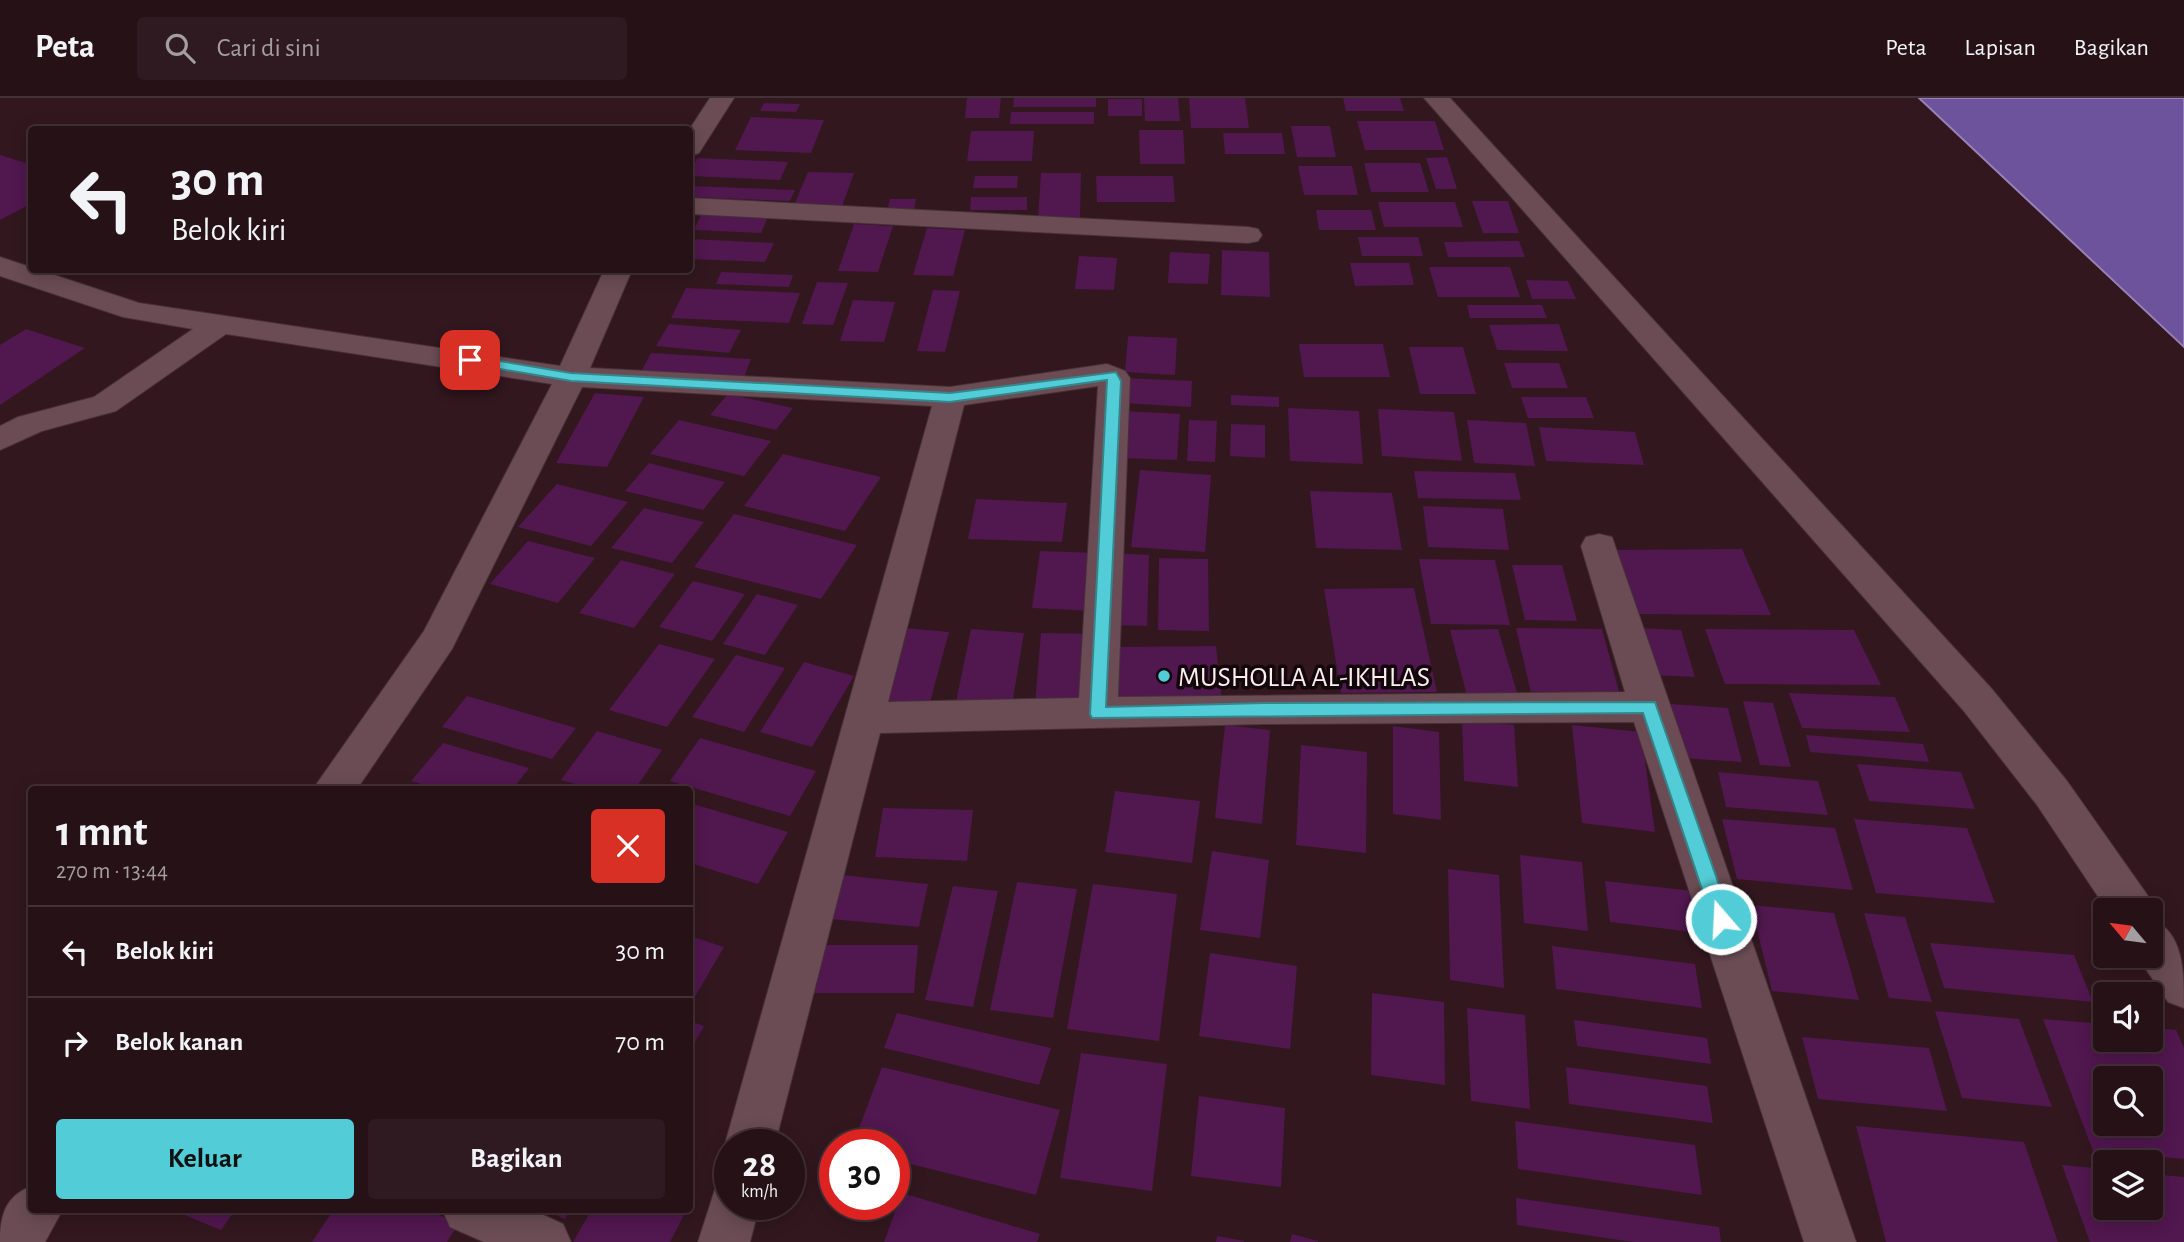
<!DOCTYPE html>
<html lang="id">
<head>
<meta charset="utf-8">
<style>
  :root { --surface:#261117; --page:#2e1a20; --text:#f1f3f6; --muted:#a49da1; --line:#423136; --accent:#52ccd6 }
  body { margin:0; font-family:"Alegreya Sans",sans-serif; background:var(--page); color:var(--text); height:100vh; display:flex; flex-direction:column; font-size:26px; white-space:nowrap }
  * { box-sizing:border-box; margin:0 }
  p { font-size:23px; color:var(--muted) }
  .icon { flex:none; width:38px; height:38px; fill:none; stroke:currentColor; stroke-width:2; stroke-linecap:round; stroke-linejoin:round }
  .map { position:relative; flex:1; overflow:hidden }
  .panel { position:absolute; left:28px; top:688px; width:665px; height:427px; display:flex; flex-direction:column; background:var(--surface); border-radius:7px; box-shadow:0 4px 18px #0003,0 0 0 2px var(--line) }
  .panel>* { flex:none }
  .top-card { position:absolute; left:28px; top:28px; width:665px; height:147px; border-radius:7px; box-shadow:0 4px 18px #0003,0 0 0 2px var(--line); background:#261117; color:var(--text); overflow:hidden }
  .needle { width:46px; rotate:299deg }
  .buttons { position:absolute; left:2093px; top:800px; display:grid; gap:14px }
  .buttons a { display:grid; place-items:center; width:70px; height:70px; border-radius:7px; background:var(--surface); box-shadow:0 4px 18px #0003,0 0 0 2px var(--line); font-size:35px }
  .speed { position:absolute; left:714px; top:1031px; display:flex; gap:14px; font-size:35px; font-weight:700; text-align:center }
  .speed>* { display:grid; place-content:center; width:91px; height:91px; border-radius:50%; background:var(--surface); box-shadow:0 4px 18px #0003,0 0 0 2px var(--line); line-height:1 }
  .speed small { font-size:18px; font-weight:400 }
  .speed .limit { border:10px solid #d22; background:#fff; color:#111 }
  .pin { position:absolute; display:grid; place-items:center; width:60px; height:60px; color:#fff; margin:-30px; border-radius:14px; box-shadow:0 4px 10px #0006 }
  .me { position:absolute; width:77px; margin:-38px; rotate:341deg; stroke-linejoin:round; filter:drop-shadow(0 0 5px #0008) }
  .turn { display:flex; align-items:center; gap:24px; height:147px; padding:0 28px; font-size:32px }
  .turn .icon { width:91px; height:91px; stroke-width:2.5 }
  .turn b { display:block; font-size:49px; line-height:60px }
  .round { display:grid; place-items:center; flex:none; width:74px; height:74px; border-radius:7px; background:var(--page) }
  .summary { display:flex; align-items:center; justify-content:space-between; height:119px; padding:0 28px }
  h1 { font-size:42px; font-weight:700; line-height:52px }
  .cta { display:flex; gap:14px; margin-top:auto; padding:14px 28px }
  .cta a { flex:1; height:80px; border-radius:7px; background:var(--accent); color:#111; font-size:28px; font-weight:700; line-height:80px; text-align:center }
  .cta a+a { background:var(--page); color:var(--text) }
  ul { padding:0; list-style:none }
  li { display:flex; align-items:center; gap:21px; height:91px; padding:0 28px; border-top:2px solid var(--line) }
  li div { flex:1 }
  li b { display:block; font-size:26px }
  li em { font-style:normal }
  header { display:flex; align-items:center; gap:42px; box-sizing:border-box; height:98px; padding:0 35px; background:var(--surface); border-bottom:2px solid var(--line) }
  header strong { font-size:33px }
  nav { display:flex; gap:38px; margin-inline-start:auto; font-size:24px }
  .search { width:490px; height:63px; background:var(--page); display:flex; align-items:center; gap:18px; box-sizing:border-box; padding:0 24px; border-radius:7px; color:var(--muted); font-size:26px }
  .map>svg:first-child { display:block }
  .water { fill:#6c539c; stroke:#9881b6; stroke-width:2 }
  .building { fill:#51174f; fill-rule:evenodd }
  .lines { fill:none; stroke-linecap:round; stroke-linejoin:round }
  .minor-casing { stroke:#463237; stroke-width:2 }
  .minor { fill:#6b4c54; fill-rule:evenodd }
  .route { fill:#52ccd6; stroke:#35858b; stroke-width:2 }
  .poi-dot { fill:#52ccd6; stroke:#12070a; stroke-width:2.5 }
  .labels { text-anchor:middle; stroke-width:7; stroke-linejoin:round; paint-order:stroke }
  .poi-label { font-size:28px; fill:#fdedf1; stroke:#12070a; text-anchor:start }
</style>
</head>
<body>
<header>
<strong>Peta</strong>
<div class="search"><svg class="icon" aria-label="search" viewBox="0 0 24 24"><circle cx="10" cy="10" r="6"/><path d="M15 15l6 6"/></svg>Cari di sini</div>
<nav><a>Peta</a><a>Lapisan</a><a>Bagikan</a></nav>
</header>
<div class="map">
<svg width="2184" height="1144" viewBox="0 0 2184 1144">
  <rect width="100%" height="100%" fill="#32171f"/>
  <path class="water" d="M1919,0H2184V249Z"/>
  <path class="building" d="M967,0H1001L999,20H965Z
    M1014,0H1096V9H1013Z
    M1144,0H1178L1180,23H1145Z
    M1189,0H1245L1249,30H1191Z
    M1343,0H1400L1404,13H1346Z
    M1108,1H1142V18H1108Z
    M764,5L800,6L796,14L760,13Z
    M1011,14H1094V26H1010Z
    M751,19L824,22L811,55L735,52Z
    M1357,23H1435L1444,52H1365Z
    M1291,28H1330L1336,59H1297Z
    M1139,32H1183L1185,66H1140Z
    M971,33H1034L1032,63H967Z
    M1223,35H1282L1285,56H1225Z
    M0,57L32,67V105L0,122Z
    M1447,59L1457,91H1436L1426,60Z
    M697,60L788,64L780,82L690,78Z
    M1364,65H1420L1429,94H1371Z
    M1298,68H1352L1358,97H1304Z
    M808,74L854,75L840,114L792,112Z
    M1041,75H1081L1080,121H1038Z
    M975,78H1018L1017,90H973Z
    M1096,78H1173L1175,104H1097Z
    M690,88L795,92L790,103L690,99Z
    M971,99H1027V112H970Z
    M890,101H916L913,118H886Z
    M1472,103H1508L1519,135H1483Z
    M1378,104H1455L1463,129H1384Z
    M1316,112H1371L1376,132H1319Z
    M701,117L768,119L761,135L694,132Z
    M854,126L893,128L878,174L838,173Z
    M927,130L965,132L953,178L913,177Z
    M1358,139H1418L1423,158H1362Z
    M690,141L774,145L765,164L690,161Z
    M1519,143L1525,159H1448L1444,144Z
    M1222,152L1269,154L1270,199L1221,197Z
    M1170,154L1210,156L1208,186L1168,185Z
    M1079,158L1117,160L1114,192L1075,191Z
    M1350,165H1409L1414,187L1355,188Z
    M1429,169H1510L1520,199H1438Z
    M721,174L793,177L789,189L716,186Z
    M1526,182L1568,183L1576,201H1532Z
    M817,184L848,185L833,227L802,226Z
    M686,190L800,195L789,225L671,220Z
    M933,192L960,193L945,254L917,253Z
    M853,202L895,204L884,244L840,243Z
    M1467,207H1542L1547,220H1470Z
    M669,226L741,232L729,255L656,248Z
    M1559,226L1568,253L1497,252L1489,227Z
    M26,231L85,250L0,307V247Z
    M1128,238L1177,240L1175,277L1125,274Z
    M1299,246H1383L1390,279H1304Z
    M1409,249H1463L1476,296H1420Z
    M651,255L751,261L743,282L640,276Z
    M1504,265H1559L1568,290H1512Z
    M1125,280L1192,283L1191,309L1122,305Z
    M595,295L644,299L607,369L556,365Z
    M728,296L793,310L776,332L710,317Z
    M1231,297L1279,299V309L1231,307Z
    M1521,299H1586L1594,320H1528Z
    M1288,310L1359,313L1363,366L1290,363Z
    M1378,311L1454,314L1462,363L1382,358Z
    M1124,313L1180,316L1177,362L1119,360Z
    M679,322L771,343L744,378L650,356Z
    M1189,322L1217,323L1215,364L1187,363Z
    M1467,322L1526,325L1535,368L1474,365Z
    M1231,326L1265,327V360L1230,358Z
    M1539,329L1635,334L1644,367L1546,363Z
    M783,356L881,379L845,433L744,408Z
    M649,365L725,384L703,412L625,393Z
    M1140,372L1211,377L1205,454L1131,449Z
    M1414,373L1515,375L1521,402L1418,400Z
    M557,386L628,404L591,448L518,429Z
    M1310,393L1392,395L1402,452L1316,450Z
    M976,401L1067,405L1062,444L968,441Z
    M1423,408L1503,411L1509,452L1428,449Z
    M644,410L704,424L672,465L611,450Z
    M734,416L857,447L821,501L694,469Z
    M528,443L595,460L558,505L490,486Z
    M1742,451L1771,517L1633,516L1611,452Z
    M1040,453L1097,455L1092,513L1032,510Z
    M1112,455L1149,457L1147,528L1109,527Z
    M1159,460L1208,461L1209,533L1158,532Z
    M1419,461L1495,462L1510,527L1431,526Z
    M621,462L675,476L634,530L579,515Z
    M1512,467H1562L1577,523L1525,522Z
    M693,483L745,496L712,543L659,529Z
    M1414,490L1437,594L1341,595L1324,491Z
    M757,496L798,507L765,557L723,546Z
    M905,530L949,534L929,608L883,604Z
    M1516,530L1602,531L1620,597L1531,595Z
    M1639,530L1681,532L1695,579L1651,577Z
    M971,531L1024,535L1011,613L955,609Z
    M1498,531L1519,601L1468,602L1450,532Z
    M1705,531L1854,532L1881,587L1725,586Z
    M1041,535L1090,536L1086,607H1035Z
    M659,546L715,561L667,629L609,612Z
    M1216,548L1222,606L1109,607V549Z
    M736,557L785,570L744,634L692,619Z
    M804,564L854,578L812,649L760,634Z
    M1789,595L1895,599L1910,634L1802,630Z
    M467,598L576,630L552,661L442,629Z
    M1743,603L1773,605L1791,669L1760,667Z
    M1670,606L1728,610L1742,664L1682,660Z
    M1462,621L1514,627L1518,689L1464,683Z
    M1225,627L1270,632L1262,726L1215,720Z
    M1572,627L1641,634L1655,734L1582,725Z
    M1393,628L1439,634L1441,722L1393,716Z
    M597,633L662,652L635,691H593L561,682Z
    M1806,637L1923,646L1929,664L1810,654Z
    M700,640L816,673L790,718L670,683Z
    M443,645L529,670L513,691H437L411,683Z
    M1301,647L1367,654L1366,755L1296,747Z
    M1857,666L1961,674L1975,711L1869,703Z
    M1718,674L1818,683L1828,717L1726,709Z
    M1115,693L1200,703L1192,765L1105,754Z
    M690,705L788,734L758,786L690,765Z
    M883,710L973,712L967,763L875,759Z
    M1722,721L1835,730L1853,792L1737,781Z
    M1854,721L1967,730L1995,805L1876,795Z
    M1212,753L1269,762L1260,840L1200,832Z
    M1520,757L1582,764L1588,833L1524,825Z
    M1448,771L1499,777L1504,890L1450,882Z
    M842,777L928,786L919,829L830,821Z
    M1605,783L1702,794L1709,836L1610,824Z
    M1017,784L1077,791L1053,920L990,912Z
    M1093,786L1177,796L1159,943L1067,931Z
    M953,788L998,793L973,909L925,902Z
    M1751,807L1834,815L1859,902L1772,893Z
    M1864,815L1905,819L1932,904L1889,900Z
    M690,838L724,849L690,907Z
    M1930,845L2074,857L2093,904L1944,890Z
    M811,847H918L914,895H805Z
    M1552,848L1695,866L1702,910L1556,891Z
    M1210,855L1297,868L1290,951L1199,938Z
    M1372,895L1444,904L1445,987L1371,977Z
    M1467,910L1525,917L1530,1011L1471,1003Z
    M1935,913L2019,921L2052,1009L1962,1000Z
    M897,915L1051,950L1039,987L884,950Z
    M2043,921L2105,926V942H2151V930L2176,932L2184,950V1061L2093,1053ZM2105,980H2151V1026H2105Z
    M1574,922L1707,940L1711,966L1577,948Z
    M690,923L704,928L690,953Z
    M1802,939L1929,950L1947,1013L1818,1001Z
    M1081,955L1167,966L1152,1093L1060,1080Z
    M882,969L1060,1012L1036,1097L894,1062V1046H853Z
    M1566,969L1707,988L1713,1025L1569,1006Z
    M1199,998L1285,1010L1281,1089L1191,1078Z
    M1515,1023L1695,1047L1702,1097L1518,1071Z
    M1856,1028L2024,1044L2058,1144H1886Z
    M2062,1067L2105,1071V1110H2151V1076L2184,1079V1144H2090Z
    M902,1095L1040,1136L1037,1144H884Z
    M1516,1100L1719,1129L1721,1144H1633L1517,1127Z
    M170,1111H236L221,1132Z
    M334,1111H424L459,1125L447,1144H312Z
    M542,1111H571L565,1121Z
    M592,1111H687L670,1144H573Z
    M1292,1136L1318,1143V1144H1290Z
    M1217,1138L1244,1143V1144H1216Z"/>
  <g class="lines">
    <g class="minor-casing">
      <path id="minor" d="M710,0H734L699,55L690,58L689,32Z
        M1424,0H1450L1991,590L2067,683L2148,798L2154,812L2151,819V812H2107L2037,707L1963,612Z
        M690,100L1248,129L1258,131L1262,137L1258,143L1248,145L690,116Z
        M0,159L139,205L560,268L604,172H632L590,270L950,289L1107,266L1125,273L1130,280L1118,599L1625,594L1581,448L1586,439L1599,436L1612,439L1856,1144H1804L1634,624L1264,626L880,635L775,1046H730V1057L725,1046L932,308L582,289L452,551L357,691H313L424,533L552,286L226,236L116,313L42,333L0,352V328L18,319L94,299L193,231L123,219L0,178ZM1098,288L1079,600L888,604L964,307Z
        M2151,820C2184,835 2184,873 2184,910L2168,904L2137,858H2151Z
        M730,1082V1106H760L750,1144H698L716,1088Z
        M32,1088V1111H63L45,1144H0C0,1118 5,1098 32,1088Z
        M442,1111H530L563,1126L571,1144H484L450,1129Z"/>
    </g>
    <use href="#minor" class="minor"/>
  </g>
  <path class="route" d="M470,258L571,275L950,295L1116,274L1121,283L1106,609L1264,605L1655,604L1731,821L1728,826H1715L1712,821L1643,615L1092,620L1090,616L1107,282L950,304L571,283L465,265V260Z"/>
  <circle class="poi-dot" cx="1164" cy="578" r="7"/>
  <g class="labels">
    <g class="poi-label">
      <text x="1178" y="588">MUSHOLLA AL-IKHLAS</text>
    </g>
  </g>
</svg>
<div class="buttons">
<a><svg class="needle" viewBox="-14 -14 28 28"><path d="M0-13l5 13h-10z" fill="#e53935"/><path d="M0 13l5-13h-10z" fill="#a49da1"/></svg></a>
<a><svg class="icon" aria-label="sound" viewBox="0 0 24 24"><path d="M4 9h4l5-4v14l-5-4H4zM17 9q2 3 0 6"/></svg></a>
<a><svg class="icon" aria-label="search" viewBox="0 0 24 24"><circle cx="10" cy="10" r="6"/><path d="M15 15l6 6"/></svg></a>
<a><svg class="icon" aria-label="layers" viewBox="0 0 24 24"><path d="M12 4l9 5-9 5-9-5zM3 14l9 5 9-5"/></svg></a>
</div>
<div class="speed"><div>28<small>km/h</small></div><div class="limit">30</div></div>
<div class="pin" style="left:470px;top:262px;background:#d93025"><svg class="icon" aria-label="arrive" viewBox="0 0 24 24"><path d="M6 21V4h12l-3 4 3 4H6"/></svg></div>
<svg class="me" style="left:1721px;top:821px" viewBox="-20 -20 40 40"><circle r="17" fill="#52ccd6" stroke="#fff" stroke-width="3"/><path d="M0-11L8 9 0 5-8 9z" fill="#fff"/></svg>
<div class="top-card">
<div class="turn"><svg class="icon" aria-label="left" viewBox="0 0 24 24"><path d="M17 20v-9H6M10 6l-5 5 5 5"/></svg><div><b>30 m</b>Belok kiri</div></div>
</div>
<section class="panel">
<div class="summary"><div><h1>1 mnt</h1><p>270 m · 13:44</p></div><a class="round" style="background:#d93025;color:#fff"><svg class="icon" aria-label="close" viewBox="0 0 24 24"><path d="M6 6l12 12M18 6L6 18"/></svg></a></div>
<ul>
<li><svg class="icon" aria-label="left" viewBox="0 0 24 24"><path d="M17 20v-9H6M10 6l-5 5 5 5"/></svg><div><b>Belok kiri</b></div><em>30 m</em></li>
<li><svg class="icon" aria-label="right" viewBox="0 0 24 24"><path d="M7 20v-9h11M14 6l5 5-5 5"/></svg><div><b>Belok kanan</b></div><em>70 m</em></li>
</ul>
<div class="cta"><a>Keluar</a><a>Bagikan</a></div>
</section>
</div>
</body>
</html>
